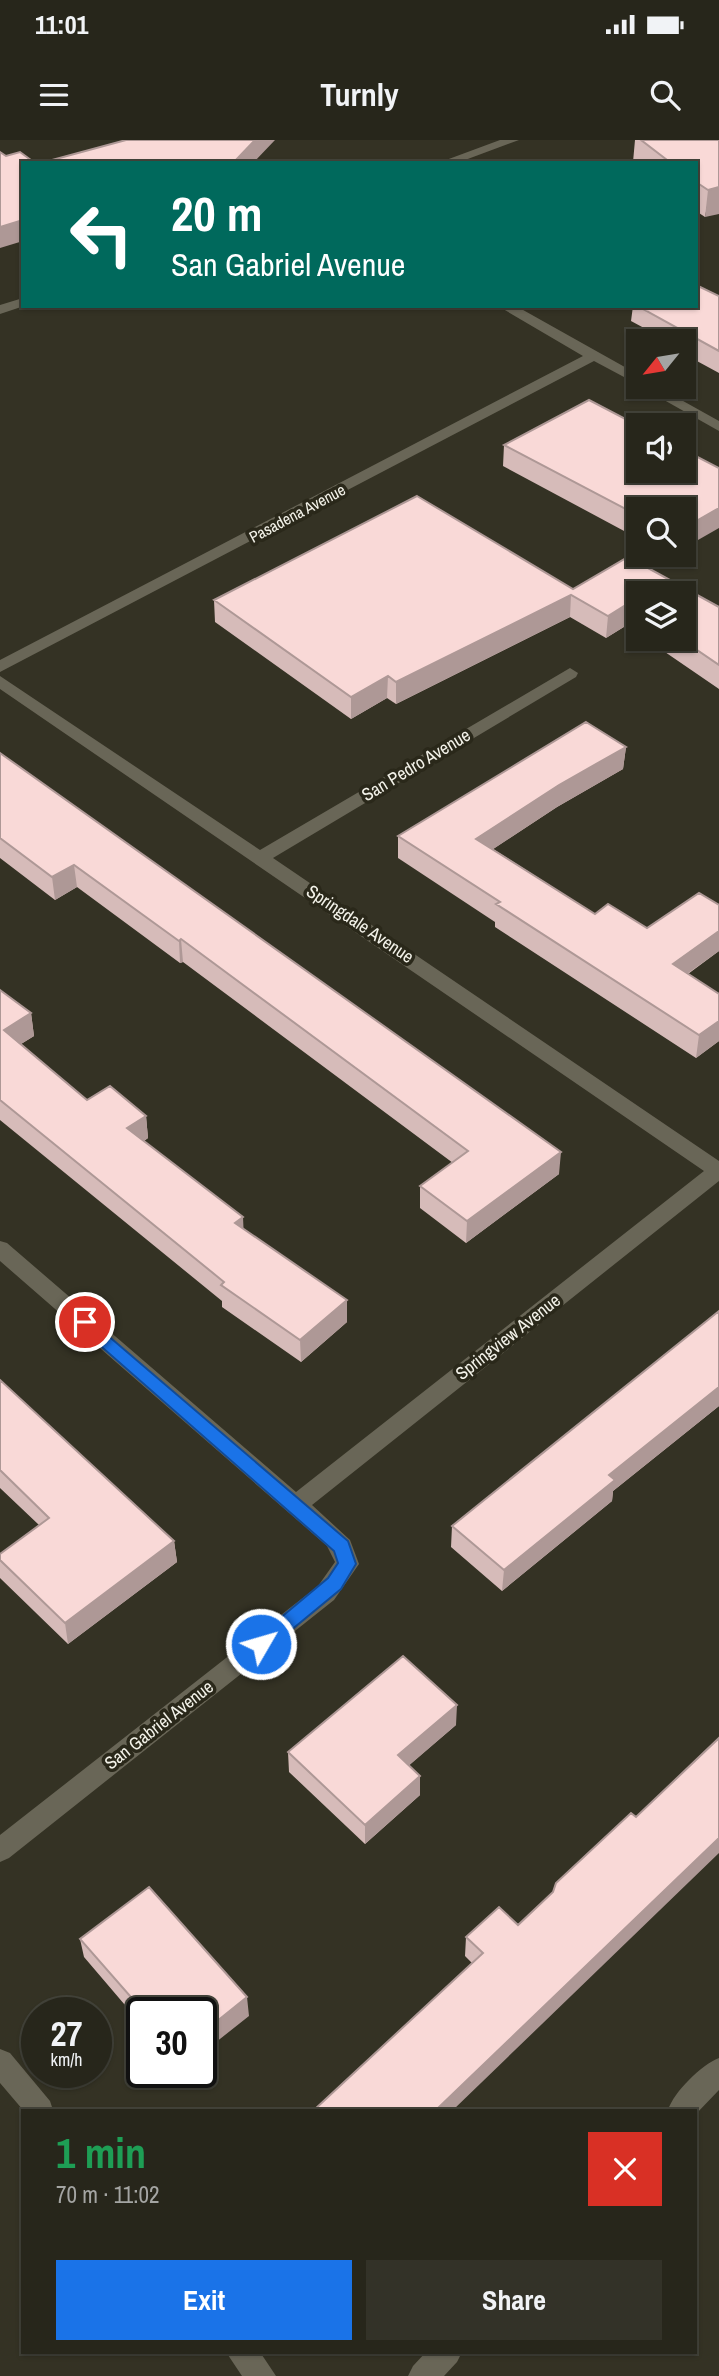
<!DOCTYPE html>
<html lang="en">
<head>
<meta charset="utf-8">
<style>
  :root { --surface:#27261b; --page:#333228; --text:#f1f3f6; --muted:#a4a5a3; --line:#43433a; --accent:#1a73e8 }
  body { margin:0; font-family:"Archivo Narrow",sans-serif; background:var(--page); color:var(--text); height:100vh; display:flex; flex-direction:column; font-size:26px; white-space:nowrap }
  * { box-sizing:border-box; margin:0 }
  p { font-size:23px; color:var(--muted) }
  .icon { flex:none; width:38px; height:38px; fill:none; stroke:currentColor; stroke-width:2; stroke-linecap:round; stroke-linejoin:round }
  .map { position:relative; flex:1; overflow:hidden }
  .side { position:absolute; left:21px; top:1969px; width:676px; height:245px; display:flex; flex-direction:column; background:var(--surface); border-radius:0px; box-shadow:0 2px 5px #0004,0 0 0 2px var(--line) }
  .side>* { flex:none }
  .guide { position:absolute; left:21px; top:21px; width:677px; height:147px; border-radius:0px; box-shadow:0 2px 5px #0004,0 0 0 2px var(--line); background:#00695c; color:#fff; overflow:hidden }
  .needle { width:46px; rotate:240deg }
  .controls { position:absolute; left:626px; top:189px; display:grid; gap:14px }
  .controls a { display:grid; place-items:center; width:70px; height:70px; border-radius:0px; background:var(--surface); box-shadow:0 2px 5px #0004,0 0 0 2px var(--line); font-size:35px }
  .speed { position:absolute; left:21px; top:1857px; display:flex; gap:14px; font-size:35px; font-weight:700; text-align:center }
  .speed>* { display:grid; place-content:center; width:91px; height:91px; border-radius:50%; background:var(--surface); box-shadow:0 2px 5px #0004,0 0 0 2px var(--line); line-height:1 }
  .speed small { font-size:18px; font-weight:400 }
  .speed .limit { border:4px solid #111; border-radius:10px; background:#fff; color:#111 }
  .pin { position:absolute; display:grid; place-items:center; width:60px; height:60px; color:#fff; margin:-30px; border:4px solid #fff; border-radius:50%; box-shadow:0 2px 7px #0007 }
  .me { position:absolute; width:77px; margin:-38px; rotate:52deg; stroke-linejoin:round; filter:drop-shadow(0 0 5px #0008) }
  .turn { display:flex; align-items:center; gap:24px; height:147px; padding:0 35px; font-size:32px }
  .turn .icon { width:91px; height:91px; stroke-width:2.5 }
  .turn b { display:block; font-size:49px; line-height:60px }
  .round { display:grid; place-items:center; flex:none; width:74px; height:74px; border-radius:0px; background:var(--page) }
  .head { display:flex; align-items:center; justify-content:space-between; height:119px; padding:0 35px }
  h1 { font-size:42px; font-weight:700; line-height:52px; color:#1e9e55 }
  .cta { display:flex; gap:14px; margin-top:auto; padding:14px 35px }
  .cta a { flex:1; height:80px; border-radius:0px; background:var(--accent); color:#fff; font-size:28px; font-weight:700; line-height:80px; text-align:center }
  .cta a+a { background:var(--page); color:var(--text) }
  .status { display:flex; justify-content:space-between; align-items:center; height:49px; padding:0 35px; background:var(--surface); direction:ltr }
  .status svg { height:19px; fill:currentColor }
  header { display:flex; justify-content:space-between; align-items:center; height:91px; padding:0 35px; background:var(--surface); font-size:32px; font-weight:700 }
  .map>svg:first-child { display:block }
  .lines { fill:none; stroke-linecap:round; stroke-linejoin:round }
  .minor { fill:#696657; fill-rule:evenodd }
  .secondary { fill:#696657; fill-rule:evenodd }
  .wall { fill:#d6bbb9 }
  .shaded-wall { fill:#ae9896 }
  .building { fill:#f9d9d7; stroke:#ae9896; stroke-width:2 }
  .route { fill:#1a73e8; stroke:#114b97; stroke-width:2 }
  .labels { text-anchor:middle; stroke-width:7; stroke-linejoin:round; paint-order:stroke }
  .far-street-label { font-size:16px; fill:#f3f2e9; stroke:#2a281a }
  .street-label { font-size:18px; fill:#f3f2e9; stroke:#2a281a }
</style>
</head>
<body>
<div class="status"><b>11:01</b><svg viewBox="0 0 49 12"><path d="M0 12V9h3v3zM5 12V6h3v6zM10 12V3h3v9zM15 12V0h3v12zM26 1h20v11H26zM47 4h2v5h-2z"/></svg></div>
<header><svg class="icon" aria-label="menu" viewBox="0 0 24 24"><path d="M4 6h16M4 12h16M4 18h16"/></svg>Turnly<svg class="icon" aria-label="search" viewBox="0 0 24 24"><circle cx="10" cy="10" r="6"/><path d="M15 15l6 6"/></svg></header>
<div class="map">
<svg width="719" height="2236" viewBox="0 0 719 2236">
  <rect width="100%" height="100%" fill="#343224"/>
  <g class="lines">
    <path class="minor" d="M498,166H516L639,235V245L594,221L0,532V520L583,216Z
      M641,247H658L719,281V291Z
      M570,528L578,533L576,537L273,718L719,1021V1041L312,1365L350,1400L359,1424L334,1460L9,1718L0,1722V1695L318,1446L335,1422L327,1406L0,1121V1101L7,1103L296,1352L704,1031L0,549V536L260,710Z
      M0,1909L10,1913L50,1961L53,1970H23L0,1943Z
      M719,1918V1950L695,1975V1970H668C674,1952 701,1925 719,1918Z
      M226,2212H260L276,2236H242Z
      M426,2212H462L457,2222L444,2236H408L413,2226Z"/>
    <path class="secondary" d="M500,0H519L457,23H438Z
      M23,158L24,166L0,174V165Z"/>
  </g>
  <path class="wall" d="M635,0H719L705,77L696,71V23H634L633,22Z
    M719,156V233L684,214V201H660L643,192L644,188L631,181L633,166H696Z
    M504,305L684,369H639V399L503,326Z
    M417,356L573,449L628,417L719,467V549L646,499H684V453H639V494L627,485L606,498L570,477L396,564L387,558L351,579L215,482L214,460Z
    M626,607L623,629L557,667L493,709L595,774L647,788L719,765V811L688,834L719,854V901L696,918L495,787V782L398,718V696Z
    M0,613L559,1034L466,1103L420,1068V1046L453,1023L183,822L180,823L77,747L55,760L0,718Z
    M0,850L31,873L34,896L21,904L87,960L146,976L148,998L144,1001L243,1077V1088L347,1182L301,1222L222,1167V1161L0,980Z
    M719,1171V1266L613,1351L612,1361L502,1451L451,1407L452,1386Z
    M0,1240L174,1401L177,1422L68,1504L0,1438V1414L39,1385L0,1348Z
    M456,1585L409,1625L420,1655L365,1704L289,1632L288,1612Z
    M631,1673L453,1970L472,1823L465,1816L466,1797L518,1785L553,1752Z
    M80,1799L249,1876L201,1872H142V1885L84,1817Z"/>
  <path class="shaded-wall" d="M255,0H275L253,23H227Z
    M719,47V74L705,77L708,50Z
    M23,80V101L0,108V87Z
    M719,368V388L684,408V388Z
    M571,455L570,477L396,564V542Z
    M629,463L627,485L606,498L608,476Z
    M388,536L387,558L351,579V557Z
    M626,607L623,629L557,667L475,721L476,699L559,645Z
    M74,725L77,747L55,760L52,737Z
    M719,791V811L670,846L673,824Z
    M181,799L183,822L180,823L179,801Z
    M31,873L34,896L8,912L4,890Z
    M719,881V901L696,918L699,895Z
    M146,976L148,998L129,1011L127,988Z
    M561,1012L559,1034L466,1103L467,1081Z
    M243,1077L244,1100L235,1083Z
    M347,1160V1182L301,1222L300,1200Z
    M719,1247V1266L613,1351L612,1361L502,1451L504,1430L609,1335Z
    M174,1401L177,1422L68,1504L65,1483Z
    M457,1565L456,1585L398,1635V1615Z
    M420,1636V1655L365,1704V1685Z
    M719,1698V1713L453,1970H436Z
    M247,1857L249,1876L201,1914V1894Z"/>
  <path class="building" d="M126,0H255L235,21L227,23H41Z
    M641,0H719V47L708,50L696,42V23H671Z
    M0,12L6,16L20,12L35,23H23V80L0,87Z
    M696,145L719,156V211L645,170L649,169L645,166H696Z
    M589,260L639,286V331H684V310L719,328V368L684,388V369H639V376L504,305Z
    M417,356L573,449L628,417L719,467V525L681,499H684V453H639V470L629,463L608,476L571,455L396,542L388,536L351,557L214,460Z
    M586,582L626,607L559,645L476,699L595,774L608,764L647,788L699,753L719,765V791L673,824L719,854V881L699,895L496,764L500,762L398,696Z
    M0,613L561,1012L467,1081L420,1046L468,1011L181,799L179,801L74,725L52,737L0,698Z
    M0,850L31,873L4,890L87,960L110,946L146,976L127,988L243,1077L235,1083L347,1160L300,1200L221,1145L224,1142L0,960Z
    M719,1171V1247L609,1335L615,1340L504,1430L452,1386Z
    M0,1240L174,1401L65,1483L0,1420V1414L49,1378L0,1330Z
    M403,1516L457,1565L398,1615L420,1636L365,1685L288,1612Z
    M719,1598V1698L436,1970H314L483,1813L466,1797L499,1767L518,1785L553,1752L556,1743L631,1673L636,1677Z
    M149,1747L247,1857L201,1894V1872H144L80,1799Z"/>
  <path class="route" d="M85,1176L348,1401L356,1424L341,1449L267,1510H255L252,1504L255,1499L328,1438L338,1423L334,1411L79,1187V1178Z"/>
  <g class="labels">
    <g class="far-street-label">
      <text transform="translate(297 373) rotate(-28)" y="6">Pasadena Avenue</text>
    </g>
    <g class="street-label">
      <text transform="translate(416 625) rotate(-31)" y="6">San Pedro Avenue</text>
      <text transform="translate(360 784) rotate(34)" y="6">Springdale Avenue</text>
      <text transform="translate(508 1197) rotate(-38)" y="6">Springview Avenue</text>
      <text transform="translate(159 1585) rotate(-38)" y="6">San Gabriel Avenue</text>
    </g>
  </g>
</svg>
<div class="controls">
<a><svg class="needle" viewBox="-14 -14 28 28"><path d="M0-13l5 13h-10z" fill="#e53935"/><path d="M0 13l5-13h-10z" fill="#a4a5a3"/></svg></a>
<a><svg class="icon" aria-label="sound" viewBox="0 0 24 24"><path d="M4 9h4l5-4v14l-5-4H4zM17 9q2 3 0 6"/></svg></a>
<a><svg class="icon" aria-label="search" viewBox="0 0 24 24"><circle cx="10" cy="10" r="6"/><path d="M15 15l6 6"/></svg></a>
<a><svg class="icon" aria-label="layers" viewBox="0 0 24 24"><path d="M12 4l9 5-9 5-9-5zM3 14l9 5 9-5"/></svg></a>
</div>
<div class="speed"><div>27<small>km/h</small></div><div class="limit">30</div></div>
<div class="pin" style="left:85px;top:1182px;background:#d93025"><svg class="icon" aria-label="arrive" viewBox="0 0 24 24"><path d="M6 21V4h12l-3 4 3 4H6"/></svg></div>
<svg class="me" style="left:261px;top:1504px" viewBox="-20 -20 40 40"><circle r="17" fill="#1a73e8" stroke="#fff" stroke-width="3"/><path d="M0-11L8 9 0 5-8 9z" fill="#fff"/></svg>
<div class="guide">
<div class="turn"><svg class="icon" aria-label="left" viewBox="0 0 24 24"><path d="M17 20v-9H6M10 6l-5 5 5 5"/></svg><div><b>20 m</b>San Gabriel Avenue</div></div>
</div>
<section class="side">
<div class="head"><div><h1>1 min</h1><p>70 m · 11:02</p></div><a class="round" style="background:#d93025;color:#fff"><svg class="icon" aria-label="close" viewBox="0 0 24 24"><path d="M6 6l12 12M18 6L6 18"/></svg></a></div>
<div class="cta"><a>Exit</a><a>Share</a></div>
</section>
</div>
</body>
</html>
